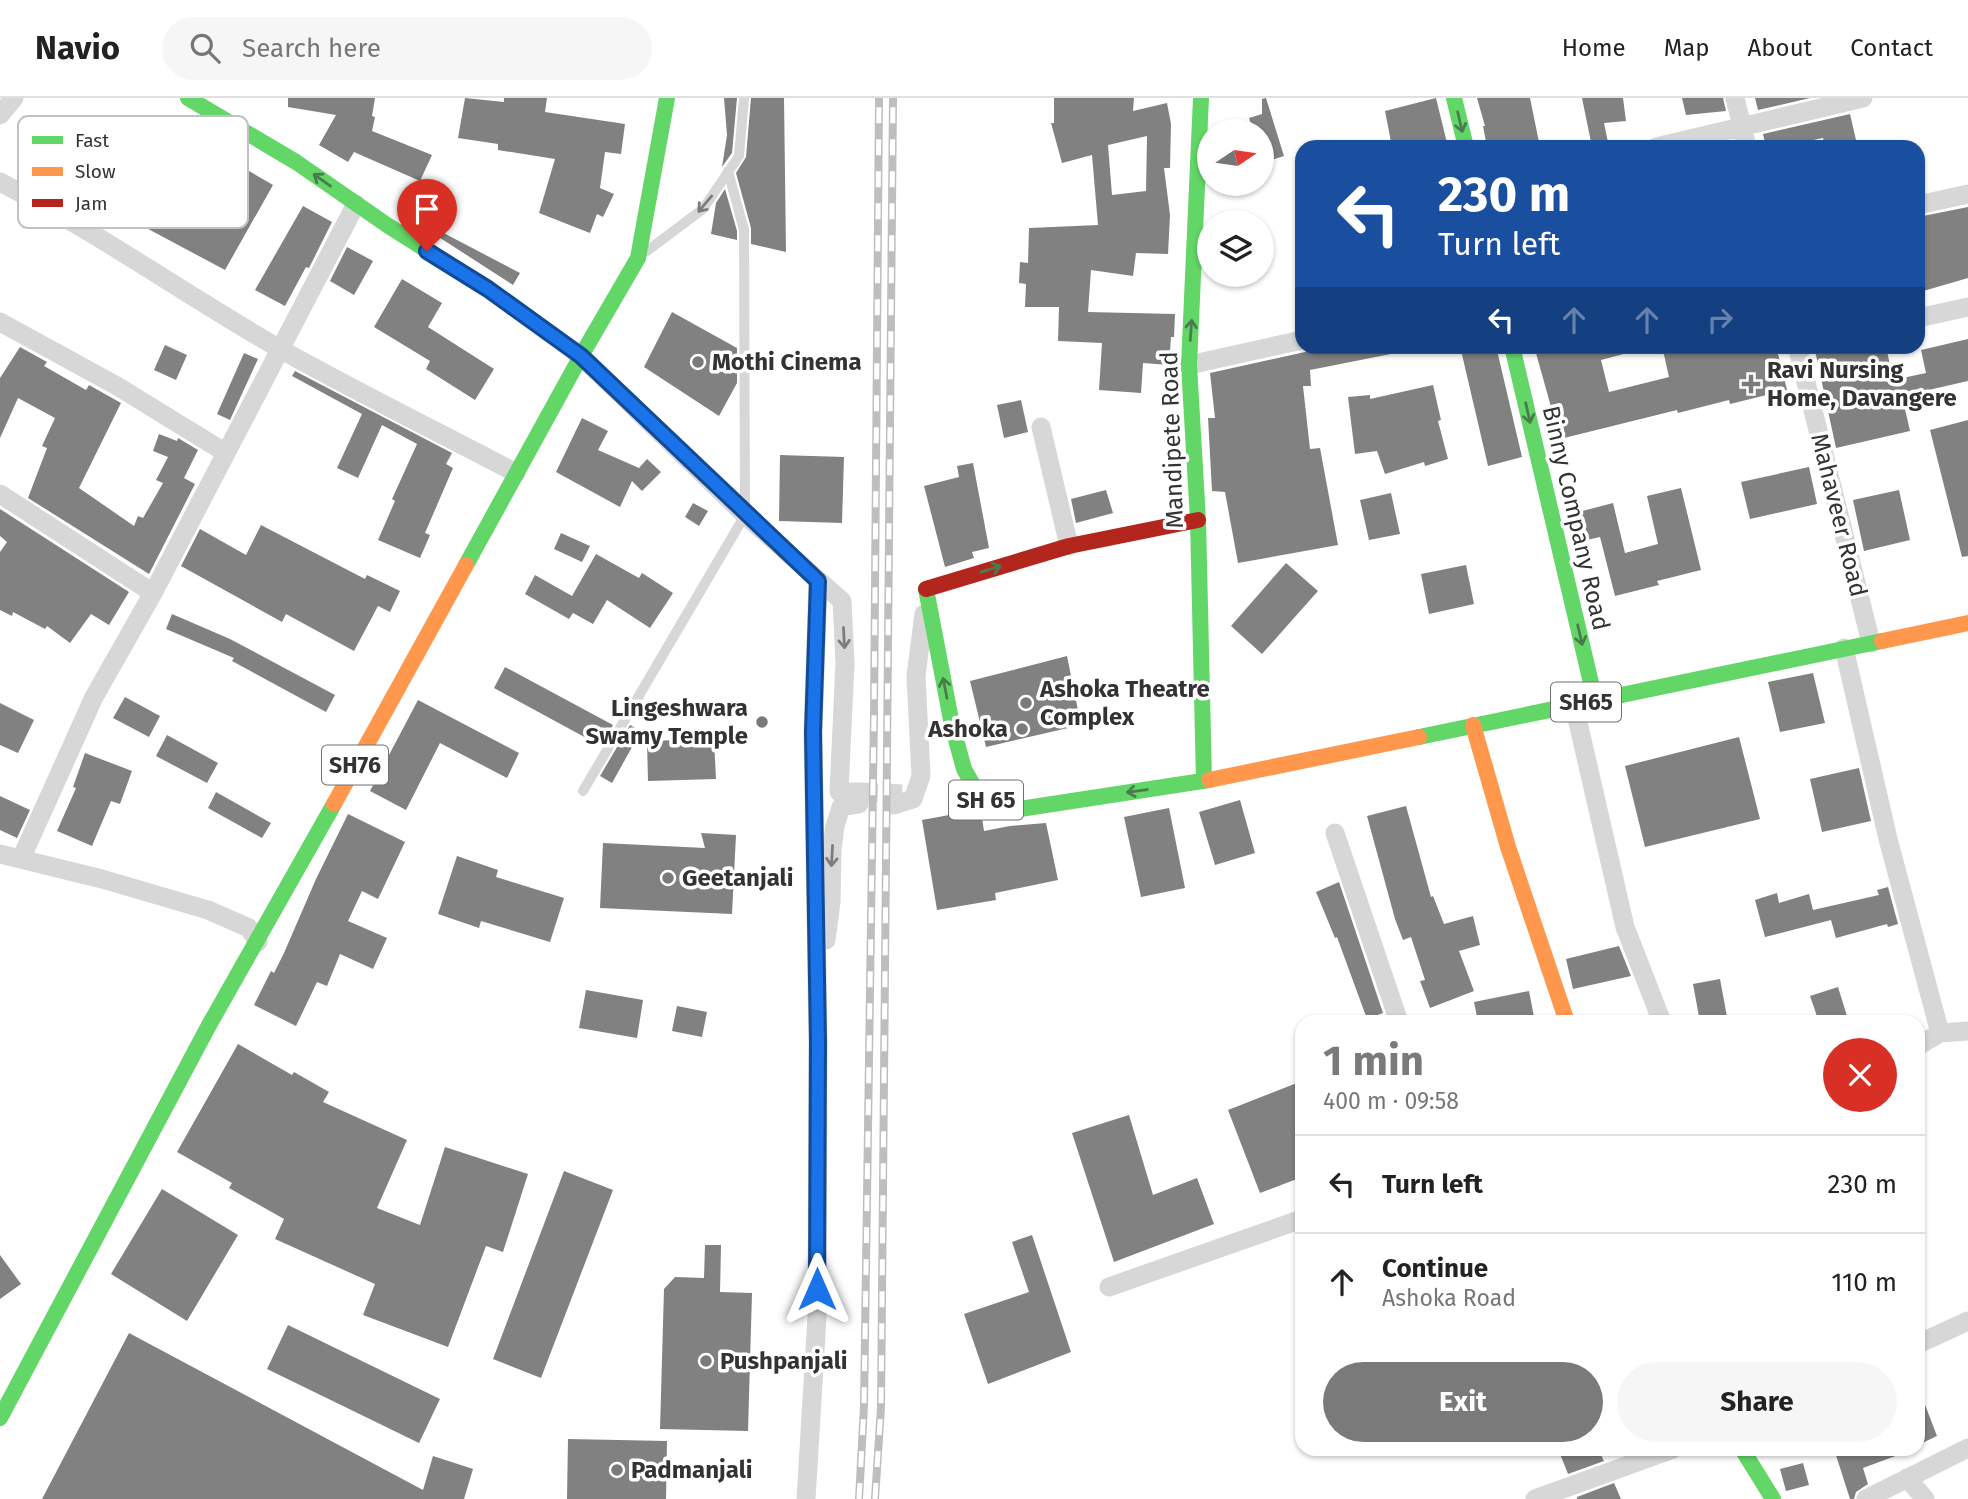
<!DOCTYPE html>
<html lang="en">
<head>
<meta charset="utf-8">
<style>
  :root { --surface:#fff; --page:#f6f6f6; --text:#222; --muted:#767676; --line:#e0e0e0; --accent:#7a7a7a }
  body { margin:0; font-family:"Fira Sans",sans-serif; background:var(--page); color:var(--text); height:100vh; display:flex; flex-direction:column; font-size:26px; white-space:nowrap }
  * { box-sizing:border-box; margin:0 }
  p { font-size:23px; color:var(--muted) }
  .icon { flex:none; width:38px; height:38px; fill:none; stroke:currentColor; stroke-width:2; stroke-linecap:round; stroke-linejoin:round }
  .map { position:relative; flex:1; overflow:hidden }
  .panel { position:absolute; left:1295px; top:917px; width:630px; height:441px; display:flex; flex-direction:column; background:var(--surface); border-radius:21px; box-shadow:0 2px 5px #0004 }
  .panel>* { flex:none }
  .guide { position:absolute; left:1295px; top:42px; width:630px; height:214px; border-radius:21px; box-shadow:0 2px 5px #0004; background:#1a4fa0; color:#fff; overflow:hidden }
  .needle { width:46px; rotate:77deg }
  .controls { position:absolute; left:1197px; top:21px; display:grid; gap:14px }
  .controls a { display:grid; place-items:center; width:77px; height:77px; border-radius:50%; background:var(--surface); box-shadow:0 2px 5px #0004; font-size:35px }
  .pin { position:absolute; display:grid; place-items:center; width:60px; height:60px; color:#fff; margin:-72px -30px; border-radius:50% 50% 50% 0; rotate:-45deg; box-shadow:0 0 7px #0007 }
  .pin .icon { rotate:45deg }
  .me { position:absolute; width:77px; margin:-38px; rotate:0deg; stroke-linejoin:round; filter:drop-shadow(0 0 5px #0008) }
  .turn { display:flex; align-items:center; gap:24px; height:147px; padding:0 28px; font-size:32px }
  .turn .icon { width:91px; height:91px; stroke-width:2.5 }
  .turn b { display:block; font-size:49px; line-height:60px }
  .lanes { display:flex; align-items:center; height:66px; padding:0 28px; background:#0003; justify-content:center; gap:35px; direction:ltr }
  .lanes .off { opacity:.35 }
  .round { display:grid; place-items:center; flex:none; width:74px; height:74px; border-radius:37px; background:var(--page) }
  .overview { display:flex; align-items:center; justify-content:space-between; height:119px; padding:0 28px }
  h1 { font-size:42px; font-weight:700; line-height:52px; color:var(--accent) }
  .cta { display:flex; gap:14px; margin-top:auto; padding:14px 28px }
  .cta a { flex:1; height:80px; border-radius:42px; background:var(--accent); color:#fff; font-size:28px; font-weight:700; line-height:80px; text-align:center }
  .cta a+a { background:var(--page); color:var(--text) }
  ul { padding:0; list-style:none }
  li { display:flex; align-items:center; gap:21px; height:98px; padding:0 28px; border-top:2px solid var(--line) }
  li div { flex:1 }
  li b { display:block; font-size:26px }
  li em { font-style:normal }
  header { display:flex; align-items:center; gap:42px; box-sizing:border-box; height:98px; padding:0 35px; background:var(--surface); border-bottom:2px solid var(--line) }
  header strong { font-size:33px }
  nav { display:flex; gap:38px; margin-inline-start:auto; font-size:24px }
  .search { width:490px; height:63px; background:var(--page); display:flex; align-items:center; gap:18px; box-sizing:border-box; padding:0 24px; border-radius:38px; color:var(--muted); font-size:26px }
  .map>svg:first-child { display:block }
  .building { fill:#818181; fill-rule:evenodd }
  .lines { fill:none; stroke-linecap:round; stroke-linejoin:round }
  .street-tunnel { stroke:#d6d6d6; stroke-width:19; stroke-dasharray:19 10; stroke-linecap:butt }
  .lane { stroke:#d7d7d7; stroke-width:10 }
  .street { stroke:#d7d7d7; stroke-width:19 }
  .fast { stroke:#63d668; stroke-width:16 }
  .slow { stroke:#ff974d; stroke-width:16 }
  .jam { stroke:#b3261e; stroke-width:16 }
  .rail-casing { stroke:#bebebe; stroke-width:8 }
  .rail { stroke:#fff; stroke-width:5; stroke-dasharray:16; stroke-linecap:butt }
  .oneway { stroke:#497c4b }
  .oneway2 { stroke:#7d7d7d }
  .route-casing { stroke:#114b97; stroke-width:18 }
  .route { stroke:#1a73e8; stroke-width:12 }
  .poi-dot { fill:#7a7a7a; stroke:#fff; stroke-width:2.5 }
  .labels { text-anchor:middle; stroke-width:7; stroke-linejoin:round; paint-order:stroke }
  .shield { fill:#fff; stroke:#707070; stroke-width:2 }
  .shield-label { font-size:23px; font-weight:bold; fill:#333 }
  .poi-label { font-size:24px; font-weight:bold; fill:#333; stroke:#fff; text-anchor:start }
  .street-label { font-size:24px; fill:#333; stroke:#fff }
  .key { fill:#fff; stroke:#c2c2c2; stroke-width:2 }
  .key-label { font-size:19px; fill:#333 }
</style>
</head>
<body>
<header>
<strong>Navio</strong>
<div class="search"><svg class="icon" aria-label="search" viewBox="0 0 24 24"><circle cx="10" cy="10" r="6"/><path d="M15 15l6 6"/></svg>Search here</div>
<nav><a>Home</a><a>Map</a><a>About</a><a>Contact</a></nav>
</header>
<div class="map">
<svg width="1968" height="1401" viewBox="0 0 1968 1401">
  <rect width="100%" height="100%" fill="#fff"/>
  <path class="building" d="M288,0H375L372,18L375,19L372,33L432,57L420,83L354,54L348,64L319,47L336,17L288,9Z
    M465,0L504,4V0H547L545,14L625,26L621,56L605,54L600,90L614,96L603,119L597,116L590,135L539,115L555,61L498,52V46L458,40Z
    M724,0H737L732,55L722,69L727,37Z
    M751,0H784L786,154L751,146V130L736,75L746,59Z
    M1054,0H1134L1133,13L1167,5L1171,26L1170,70H1164L1170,117L1168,156L1136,155L1133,178L1091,172L1088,214L1175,216L1174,239H1171L1169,267L1143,265L1141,295L1099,292L1102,245L1058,243L1059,209H1025L1026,186L1019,185L1020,164L1028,165L1029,130L1098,127L1092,57L1062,65L1051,25H1054ZM1147,38L1146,93L1112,97L1108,47Z
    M1266,0L1284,58L1262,65V33H1253L1249,20L1262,16V1Z
    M1436,0L1448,49H1392L1385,13Z
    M1477,0H1530L1540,49H1487L1483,28H1485Z
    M1582,0H1623L1626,23L1604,25L1609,49H1592Z
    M1682,0H1723L1726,13L1686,17Z
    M1755,0H1810L1758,12Z
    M1850,16L1856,42L1828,49H1825L1823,40L1780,49H1766L1763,36Z
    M188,32L223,52L220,56L273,87L225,172L137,125Z
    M725,91L737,133V142L711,136L716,105Z
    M303,108L332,124L309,170L306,169L285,208L255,192Z
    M1968,109V180L1920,194L1918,184V119Z
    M436,131L520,175L513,187L434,136Z
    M347,149L373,163L354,197L330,183Z
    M402,181L442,205L428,229L494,271L475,302L426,271L430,263L374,229Z
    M672,214L737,250V285L719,318L644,269Z
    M1968,241V283L1902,298L1910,333L1836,350L1814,248H1886L1893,282L1926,275L1921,252Z
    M165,247L187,257L176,282L154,272Z
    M1312,248H1390L1391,256L1310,272L1311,288H1303L1310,351L1320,350L1338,447L1238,465L1225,394L1212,393L1208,320H1215L1210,275L1305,254Z
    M1460,248H1496L1522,359L1488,368Z
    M1534,248H1631V254L1601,262L1609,294L1669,279L1662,248H1776L1787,292L1730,306L1729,302L1678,315L1677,312L1560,341Z
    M20,249L47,264L44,268L86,292L89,287L121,305L79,390L134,428L138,418L143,420L163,385L156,382L168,359L153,353L159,336L177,343L178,340L198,352L184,380L195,386L149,476L28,400L47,350L42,348L55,320L18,300L0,340V280Z
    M244,255L258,261L230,322L217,316Z
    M295,273L452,355L446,366L453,370L425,435L430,437L420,460L378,442L395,403L392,401L417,346L382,327L358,380L337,370L362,316L292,278Z
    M1433,287L1441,322L1438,323L1448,361L1425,368L1424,364L1385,376L1377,353L1355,356L1348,299L1370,297V301Z
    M1021,302L1028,334L1004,340L997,307Z
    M582,320L608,333L598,352L639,370L647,361L661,374L642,393L632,383L620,409L556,374Z
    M1968,322V458L1962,459L1930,332Z
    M780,357L844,359L842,425L779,423Z
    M973,365L989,450L972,454L974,460L945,469L924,388L959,379L957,368Z
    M1809,369L1817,406L1750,421L1741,384Z
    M1681,390L1701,472L1657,483L1659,487L1615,498L1600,439L1578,444L1571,416L1613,405L1625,455L1658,446L1647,398Z
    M1106,392L1113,415L1076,425L1071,401Z
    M1899,392L1910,442L1864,453L1853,402Z
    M1391,395L1400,436L1369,442L1360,402Z
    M693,405L708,413L699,428L685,419Z
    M0,411L129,494L109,527L91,516L70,545L47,528L45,531L13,514L12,518L0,512V454L7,444L0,438Z
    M261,427L365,481L367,477L400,493L390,514L378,508L354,553L286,516L282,524L181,468L200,431L246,457Z
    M561,435L590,448L582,464L554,451Z
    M596,456L639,480L642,475L673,495L650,530L607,502L593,526L573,515L569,521L525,496L535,477L572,498Z
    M1286,465L1318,493L1262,556L1231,528Z
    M1466,467L1474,506L1429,516L1421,476Z
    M172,516L230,541L335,597L326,614L232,563L234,560L166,531Z
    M1067,558L1081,627L986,649L970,583Z
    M505,569L613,627L601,648L494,590Z
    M1813,575L1825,625L1780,634L1768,584Z
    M125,599L160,618L149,639L113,620Z
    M418,602L519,655L507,680L440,645L406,712L370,693Z
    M0,605L34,622L18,655L0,647Z
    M630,627L641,633L612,685L600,678Z
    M167,637L218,665L207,685L156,658Z
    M1739,639L1760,721L1645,749L1625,668Z
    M714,641L716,681L648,683L647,643Z
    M85,655L132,673L120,706L111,703L92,748L57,733L76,690L73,689Z
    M1859,670L1871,723L1822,734L1810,681Z
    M216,694L271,725L262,740L208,710Z
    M0,698L30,712L17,740L0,732Z
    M1240,702L1255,755L1215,767L1199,714Z
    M1406,708L1431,799L1433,798L1444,826L1473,818L1480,847L1459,853L1474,893L1430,910L1420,883L1425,882L1411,839L1403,842L1395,821L1367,718Z
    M1169,710L1185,790L1141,799L1124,719Z
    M971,713L982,720L984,733L1010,728L1046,725L1058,782L995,795L996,802L937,812L922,722Z
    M348,716L405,744L378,801L362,793L348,823L387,840L373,871L340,856L327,888L317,884L296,928L254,907L271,873L274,875L284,855L316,781Z
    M701,735L736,737L732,816L600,810L603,745L705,750Z
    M457,758L498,772L496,779L564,800L550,844L481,823L479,830L438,816Z
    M1339,784L1383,915L1367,921L1337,839L1335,840L1316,794Z
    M1888,789L1898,826L1888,829L1887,826L1836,840L1831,822L1765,839L1755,802L1777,795L1779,805L1809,796L1813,812L1879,797L1877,792Z
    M1619,848L1631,878L1573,891L1566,861Z
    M1720,881L1728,924H1700L1693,886Z
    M1838,889L1847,918L1829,924H1819L1810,898Z
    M586,892L643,902L637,940L579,930Z
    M1529,893L1535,924H1478L1474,904Z
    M677,908L707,914L702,939L672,933Z
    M238,946L292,977L294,974L329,994L323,1004L407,1042L377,1110L420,1127L445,1049L528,1076L503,1154L486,1148L448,1249L363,1217L375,1186L275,1141L284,1121L229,1090L232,1085L177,1054Z
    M1302,983V1079L1260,1095L1228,1012Z
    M1129,1017L1153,1097L1197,1080L1214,1126L1114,1164L1072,1035Z
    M564,1073L613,1092L541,1280L493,1261Z
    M162,1091L238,1137L187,1223L111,1176Z
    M1032,1137L1071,1254L988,1286L964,1216L1029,1194L1012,1144Z
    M705,1147H721L720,1194L752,1195L748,1333L660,1331L664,1191L675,1179L704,1180Z
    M0,1157L21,1186L0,1201Z
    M288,1227L440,1301L419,1345L267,1271Z
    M129,1235L423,1392L433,1358L473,1371L464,1401H42Z
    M1919,1291L1937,1338L1918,1347V1292Z
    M568,1341L667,1343L666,1401H567Z
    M1558,1351H1598L1604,1363L1568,1376Z
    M1834,1351H1909V1353L1863,1370L1868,1386L1856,1394L1854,1401H1850Z
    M1803,1365L1809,1387L1786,1393L1780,1371Z
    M1614,1385L1621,1401H1577V1399Z"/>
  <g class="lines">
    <path class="street-tunnel" d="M859,694L902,696"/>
    <path class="lane" d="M647,153L703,111L739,58L744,0
      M583,693L745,417L744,132L728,73"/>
    <path class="street" d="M1735,0L1747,49
      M0,17L14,0
      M1656,49L1863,0
      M0,84C97,134 186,197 280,251C357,294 438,334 516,375
      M1918,107L1968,96
      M1918,220L1968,209
      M0,224L117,288L226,355
      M1797,248L1871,545
      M581,258L745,417L842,503L845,565L839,694H859
      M1189,267L1302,242
      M1041,329L1069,448
      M0,396L153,495
      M1844,550L1888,741L1940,935
      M1574,607L1625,829L1662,924
      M894,707L913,701L921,678L916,578L924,516
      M1335,735L1399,924
      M0,756L102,781L208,812L249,830L258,844
      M21,761L94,599L153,495L356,106
      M826,842L831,804L832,751L835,728L841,709L859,706
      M1918,948L1940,935L1968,933
      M1109,1189L1302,1121
      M1918,1246L1968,1223
      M1907,1380L1925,1401
      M806,1401L817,1219L818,943L813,634L818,483
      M1535,1401L1673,1351
      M1866,1401L1968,1350"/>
    <path class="fast" d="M188,0L296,64L387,127L488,191L581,258
      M1201,0L1189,267L1198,422L1204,683
      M1454,0L1466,49
      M1512,248L1595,602
      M466,467L581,258L638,160L667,0
      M926,491L952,627L964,671L977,694L986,702L1002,709L1020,711L1209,682
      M1419,639L1882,543
      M0,1320L208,929L334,706
      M1742,1351L1773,1401"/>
    <path class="slow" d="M1882,543L1968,525
      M1473,627L1508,749L1567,924
      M1209,682L1419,639
      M334,706L466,467"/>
    <path class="jam" d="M926,491L1069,448L1198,422"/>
    <g class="rail-casing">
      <path id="rail" d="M859,1401L864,1308L874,616L879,0
        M875,1401L881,1309L893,0"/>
    </g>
    <use href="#rail" class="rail"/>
  </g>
  <defs><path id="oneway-shaft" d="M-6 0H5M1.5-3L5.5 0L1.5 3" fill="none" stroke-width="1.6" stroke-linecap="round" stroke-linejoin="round" transform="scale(1.75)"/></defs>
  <g class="oneway">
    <use href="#oneway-shaft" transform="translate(1460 24) rotate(77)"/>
    <use href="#oneway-shaft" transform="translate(322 82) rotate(-145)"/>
    <use href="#oneway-shaft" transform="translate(1191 232) rotate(-86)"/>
    <use href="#oneway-shaft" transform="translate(1528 315) rotate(77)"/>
    <use href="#oneway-shaft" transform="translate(991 471) rotate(-17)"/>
    <use href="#oneway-shaft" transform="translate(1580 537) rotate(77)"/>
    <use href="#oneway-shaft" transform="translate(945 590) rotate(-101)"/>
    <use href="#oneway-shaft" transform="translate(1137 693) rotate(172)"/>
  </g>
  <g class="oneway2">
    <use href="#oneway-shaft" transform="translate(705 106) rotate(130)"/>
    <use href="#oneway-shaft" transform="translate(844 540) rotate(87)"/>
    <use href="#oneway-shaft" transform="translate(832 758) rotate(93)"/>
  </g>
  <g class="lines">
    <g class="route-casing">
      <path id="route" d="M427,153L488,191L581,258L818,483L813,634L818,943L817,1191"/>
    </g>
    <use href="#route" class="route"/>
  </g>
  <g class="poi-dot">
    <circle cx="698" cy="264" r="7"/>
    <path d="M1747.5 275.5h7v7h7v7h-7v7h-7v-7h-7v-7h7z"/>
    <circle cx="1026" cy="605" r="7"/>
    <circle cx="762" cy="624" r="7"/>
    <circle cx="1022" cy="631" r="7"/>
    <circle cx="668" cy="780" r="7"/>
    <circle cx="706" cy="1263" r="7"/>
    <circle cx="617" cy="1372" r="7"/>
  </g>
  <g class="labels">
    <g class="shield">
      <rect x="1551" y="584.5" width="70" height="39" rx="5"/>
      <rect x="322" y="647.5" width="66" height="39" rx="5"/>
      <rect x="949" y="682.5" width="74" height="39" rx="5"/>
    </g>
    <g class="shield-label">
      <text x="1586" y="612">SH65</text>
      <text x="355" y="675">SH76</text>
      <text x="986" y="710">SH 65</text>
    </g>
    <g class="poi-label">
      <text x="712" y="272">Mothi Cinema</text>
      <text x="1767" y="280">Ravi Nursing<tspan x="1767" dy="28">Home, Davangere</tspan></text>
      <text x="1040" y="599">Ashoka Theatre<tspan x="1040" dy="28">Complex</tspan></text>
      <text x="748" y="618" text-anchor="end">Lingeshwara<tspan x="748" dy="28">Swamy Temple</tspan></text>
      <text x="1008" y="639" text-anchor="end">Ashoka</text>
      <text x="682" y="788">Geetanjali</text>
      <text x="720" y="1271">Pushpanjali</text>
      <text x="631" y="1380">Padmanjali</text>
    </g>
    <g class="street-label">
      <text transform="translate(1172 342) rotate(-92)" y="8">Mandipete Road</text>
      <text transform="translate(1839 417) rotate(76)" y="8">Mahaveer Road</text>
      <text transform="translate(1576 420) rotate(77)" y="8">Binny Company Road</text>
    </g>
  </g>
  <rect x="18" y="18" width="230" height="112" rx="10" class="key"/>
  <rect x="32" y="38" width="31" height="8" fill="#63d668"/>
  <rect x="32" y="69" width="31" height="9" fill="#ff974d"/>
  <rect x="32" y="101" width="31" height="8" fill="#b3261e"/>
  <g class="key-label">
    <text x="75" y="49">Fast</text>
    <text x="75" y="80">Slow</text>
    <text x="75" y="112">Jam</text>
  </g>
</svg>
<div class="controls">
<a><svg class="needle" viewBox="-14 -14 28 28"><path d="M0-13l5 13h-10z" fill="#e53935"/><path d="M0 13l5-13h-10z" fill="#767676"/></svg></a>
<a><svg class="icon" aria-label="layers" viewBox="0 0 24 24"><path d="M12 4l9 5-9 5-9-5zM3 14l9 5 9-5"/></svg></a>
</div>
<div class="pin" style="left:427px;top:153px;background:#d93025"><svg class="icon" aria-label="arrive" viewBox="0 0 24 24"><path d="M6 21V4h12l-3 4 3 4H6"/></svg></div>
<svg class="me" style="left:817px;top:1191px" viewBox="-20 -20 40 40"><path d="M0-17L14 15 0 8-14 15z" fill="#1a73e8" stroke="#fff" stroke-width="4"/></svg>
<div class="guide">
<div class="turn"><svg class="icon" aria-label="left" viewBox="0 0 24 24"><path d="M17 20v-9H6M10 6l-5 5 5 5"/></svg><div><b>230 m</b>Turn left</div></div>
<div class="lanes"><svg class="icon" aria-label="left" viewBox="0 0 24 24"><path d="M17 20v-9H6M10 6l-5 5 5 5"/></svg><svg class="icon off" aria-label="ahead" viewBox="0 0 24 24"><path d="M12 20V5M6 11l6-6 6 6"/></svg><svg class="icon off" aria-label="ahead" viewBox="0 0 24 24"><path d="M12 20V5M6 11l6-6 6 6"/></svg><svg class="icon off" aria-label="right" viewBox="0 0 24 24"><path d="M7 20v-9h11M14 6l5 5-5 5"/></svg></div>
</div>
<section class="panel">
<div class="overview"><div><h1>1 min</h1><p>400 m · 09:58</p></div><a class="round" style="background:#d93025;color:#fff"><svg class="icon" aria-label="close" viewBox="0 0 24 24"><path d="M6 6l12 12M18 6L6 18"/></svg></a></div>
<ul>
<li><svg class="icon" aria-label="left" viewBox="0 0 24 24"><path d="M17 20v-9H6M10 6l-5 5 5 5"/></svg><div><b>Turn left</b></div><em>230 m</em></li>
<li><svg class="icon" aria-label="ahead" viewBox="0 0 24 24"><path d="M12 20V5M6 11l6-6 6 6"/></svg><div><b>Continue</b><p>Ashoka Road</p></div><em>110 m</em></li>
</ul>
<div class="cta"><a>Exit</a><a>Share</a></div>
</section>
</div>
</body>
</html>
